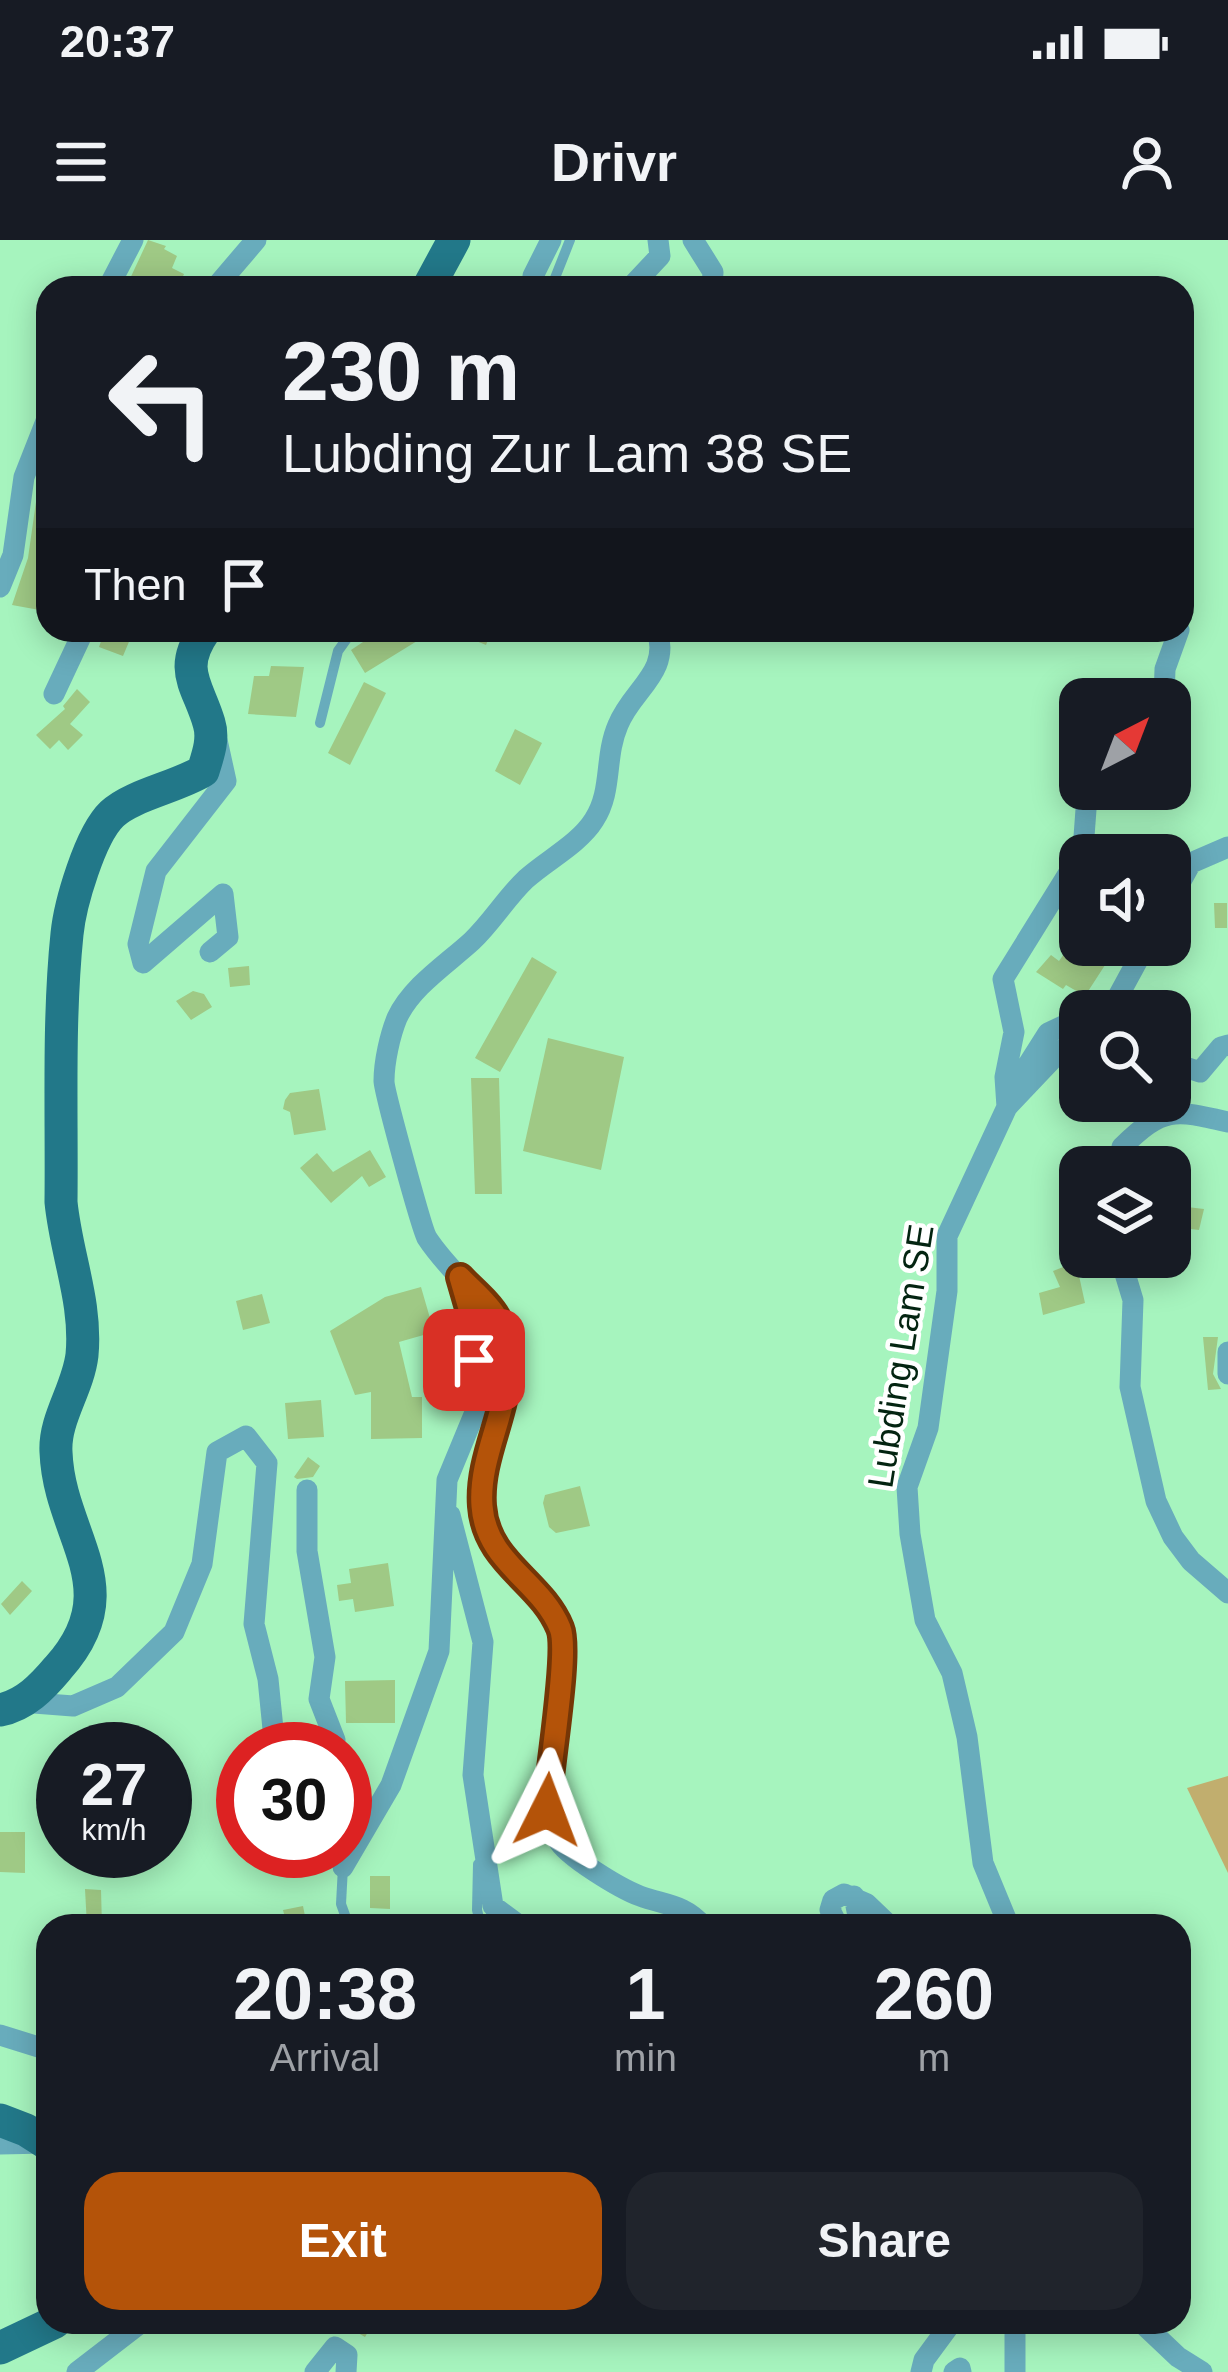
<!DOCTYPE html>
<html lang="en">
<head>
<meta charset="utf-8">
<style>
  :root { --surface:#171b24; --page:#20242c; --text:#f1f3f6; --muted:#9ea1a6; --accent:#b45309 }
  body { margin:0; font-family:Arial,sans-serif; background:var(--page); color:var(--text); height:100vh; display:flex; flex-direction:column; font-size:45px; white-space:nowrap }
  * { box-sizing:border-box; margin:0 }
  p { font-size:39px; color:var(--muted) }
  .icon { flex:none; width:66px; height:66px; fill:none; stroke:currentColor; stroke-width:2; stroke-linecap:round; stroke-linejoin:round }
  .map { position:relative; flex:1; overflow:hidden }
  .drawer { position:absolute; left:36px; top:1674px; width:1155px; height:420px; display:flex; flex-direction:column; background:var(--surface); border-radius:36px; box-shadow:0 6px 30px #0003 }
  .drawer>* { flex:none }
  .hud { position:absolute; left:36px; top:36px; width:1158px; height:366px; border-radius:36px; box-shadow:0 6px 30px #0003; background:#171b24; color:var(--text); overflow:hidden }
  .needle { width:78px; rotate:42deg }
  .fabs { position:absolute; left:1059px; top:438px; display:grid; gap:24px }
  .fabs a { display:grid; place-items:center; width:132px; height:132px; border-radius:24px; background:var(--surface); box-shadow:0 6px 30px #0003; font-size:60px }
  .speed { position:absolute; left:36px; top:1482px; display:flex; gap:24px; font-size:60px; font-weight:700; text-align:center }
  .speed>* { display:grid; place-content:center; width:156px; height:156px; border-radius:50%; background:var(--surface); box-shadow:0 6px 30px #0003; line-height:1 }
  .speed small { font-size:30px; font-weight:400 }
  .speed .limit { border:18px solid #d22; background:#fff; color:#111 }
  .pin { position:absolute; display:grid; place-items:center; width:102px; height:102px; color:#fff; margin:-51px; border-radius:24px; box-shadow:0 6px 18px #0006 }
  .me { position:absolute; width:132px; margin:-66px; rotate:3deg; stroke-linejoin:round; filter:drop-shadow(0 0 9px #0008) }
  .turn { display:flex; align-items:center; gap:42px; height:252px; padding:0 48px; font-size:54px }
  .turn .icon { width:156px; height:156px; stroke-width:2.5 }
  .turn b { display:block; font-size:84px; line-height:102px }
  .then { display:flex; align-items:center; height:114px; padding:0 48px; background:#0003; gap:24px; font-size:45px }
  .eta { display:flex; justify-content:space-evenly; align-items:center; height:204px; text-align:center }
  .eta b { font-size:72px; font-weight:600; line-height:84px }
  .cta { display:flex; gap:24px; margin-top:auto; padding:24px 48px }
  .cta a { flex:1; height:138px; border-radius:36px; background:var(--accent); color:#fff; font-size:48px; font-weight:600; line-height:138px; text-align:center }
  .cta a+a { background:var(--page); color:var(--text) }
  .status { display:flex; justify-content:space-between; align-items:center; height:84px; padding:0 60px; background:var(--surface); direction:ltr }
  .status svg { height:33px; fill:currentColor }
  header { display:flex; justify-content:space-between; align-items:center; height:156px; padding:0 48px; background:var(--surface); font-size:54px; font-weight:600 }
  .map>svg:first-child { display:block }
  .green { fill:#c1ae6e }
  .building { fill:#9fc985 }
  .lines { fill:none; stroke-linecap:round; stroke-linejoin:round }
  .service { stroke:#68acbc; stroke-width:10 }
  .minor { stroke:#68acbc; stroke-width:21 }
  .primary { stroke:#227889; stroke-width:33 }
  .route-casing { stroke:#753606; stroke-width:30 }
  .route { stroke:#b45309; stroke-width:21 }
  .labels { text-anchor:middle; stroke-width:9; stroke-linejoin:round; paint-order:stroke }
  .street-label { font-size:36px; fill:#032411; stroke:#fff }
</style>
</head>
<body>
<div class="status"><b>20:37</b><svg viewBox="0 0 49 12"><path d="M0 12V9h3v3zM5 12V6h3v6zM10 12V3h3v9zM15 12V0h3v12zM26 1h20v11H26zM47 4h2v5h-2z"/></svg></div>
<header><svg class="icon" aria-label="menu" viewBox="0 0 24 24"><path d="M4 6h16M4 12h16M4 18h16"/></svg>Drivr<svg class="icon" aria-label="person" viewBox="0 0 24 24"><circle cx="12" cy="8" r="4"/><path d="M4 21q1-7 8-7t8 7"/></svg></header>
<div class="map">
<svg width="1228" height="2132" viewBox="0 0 1228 2132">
  <rect width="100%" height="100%" fill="#a6f4be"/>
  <path class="green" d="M1228,1536V1633L1187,1548Z"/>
  <path class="building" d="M148,0L166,6L164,9L177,16L172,28L184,34L178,48H138L128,43Z
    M45,228L48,356L45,371L12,365L28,318L37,255Z
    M105,390L131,397L123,416L99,407Z
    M381,390H435L365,433L351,410Z
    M449,390H492L486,405Z
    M271,426L304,427L296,477L248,474L254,436H269Z
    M364,442L386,453L350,525L328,513Z
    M77,449L90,462L70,484L83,495L68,510L59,500L50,509L36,495L65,469L63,466Z
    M515,489L542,503L520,545L495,531Z
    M1214,663H1227V688H1215Z
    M1080,691V705H1118L1085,756L1066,745L1063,749L1036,732L1051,715L1059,721Z
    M532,717L557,732L500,832L475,818Z
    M249,726L250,745L230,747L228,728Z
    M193,751L204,754L212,767L191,780L176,761Z
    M548,798L624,817L601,930L523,911Z
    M471,838H499L502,954H475Z
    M319,849L326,890L294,895L290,872L283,869L285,860L290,853Z
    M370,910L386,937L369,947L362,936L331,963L300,928L317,913L333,932Z
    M1187,967L1204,969L1199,990L1182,988Z
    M1076,1022L1085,1063L1043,1075L1039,1053L1060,1047L1053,1031Z
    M421,1047L434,1092L399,1102L412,1157H422V1198L371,1199V1152L355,1155L330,1091L385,1057Z
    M262,1054L270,1083L243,1090L236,1061Z
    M1203,1097H1218L1213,1134L1221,1149L1208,1150Z
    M321,1160L324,1197L288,1199L285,1163Z
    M308,1217L320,1226L313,1237L297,1239L294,1237Z
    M580,1246L590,1286L556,1293L549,1287L543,1263L545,1255Z
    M388,1323L394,1366L355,1372L353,1359L339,1361L337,1345L351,1343L349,1329Z
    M22,1341L32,1351L10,1375L1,1364Z
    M395,1440V1483H346L345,1441Z
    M0,1592H25V1633L0,1632Z
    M370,1636H390V1669L370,1668Z
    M85,1649L101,1650L102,1686H87Z
    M303,1666L307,1686H287L283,1670Z
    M339,2082H374L365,2097Z"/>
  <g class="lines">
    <path class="service" d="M551,48L570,0
      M320,483L338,411L353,390
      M478,1624L477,1670L481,1686
      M343,1627L341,1664L349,1686"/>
    <path class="minor" d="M693,0L713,32L712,48
      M108,48L133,0
      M215,48L256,0
      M532,48L533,36L551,0
      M630,48L660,16L658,0
      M0,347L13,315L24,237L48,176
      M657,390C671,433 632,449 618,485C604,517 613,551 594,580C579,604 547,620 526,639C506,658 492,682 472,701C447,724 412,746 397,778C390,795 384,822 384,841C384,851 422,990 427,998C457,1044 501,1064 509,1124C515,1167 479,1220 482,1266C485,1327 554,1349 562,1394C573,1461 524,1537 558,1600C566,1616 621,1649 640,1656C664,1665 685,1664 703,1686
      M54,454L84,390
      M1164,459L1165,429L1179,390
      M1170,661L1191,623L1228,607
      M210,712L228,697L223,654L143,723L138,704L156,631L226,541L217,500
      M1095,771L1115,762L1146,705
      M1170,822L1200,832L1221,807L1228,805
      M1019,839L1048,793L1080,778
      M1007,867L1005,837L1014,792L1003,739L1083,610L1087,556L1092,549
      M1122,927V907C1163,867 1173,869 1228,882
      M1120,1017L1133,1060L1130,1147L1156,1261L1173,1297L1191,1321L1228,1353
      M1228,1112V1134
      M307,1250V1311L325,1417L319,1459L335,1500
      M450,1275L483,1402L473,1535L493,1666L520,1686
      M21,1462L73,1466L117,1447L174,1392L202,1324L217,1212L246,1196L267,1223L254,1384L268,1439L275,1509
      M345,1518L349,1525L345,1589
      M344,1611L343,1627L391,1545L439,1411L447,1240L478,1165L471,1075L462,1043
      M854,1656L858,1676L866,1686
      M838,1686L830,1670L833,1660L844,1654L867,1664L890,1686
      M1009,1686L983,1623L967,1497L952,1433L925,1380L910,1294L907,1247L928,1188L947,1051V996L1007,867L1061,810L1080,803
      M0,1795L48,1810
      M0,1904L46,1903
      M1015,2082V2132
      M1141,2082L1178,2117L1202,2132
      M77,2132L142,2082
      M315,2132L335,2107L347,2115L346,2132
      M921,2132L924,2120L952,2082
      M954,2132L960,2128L961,2132"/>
    <path class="primary" d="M428,48L454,0
      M0,1470C25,1465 42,1447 58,1428C130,1348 59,1297 56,1212C54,1179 78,1149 82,1115C87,1062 66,1014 61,962C62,873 58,782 67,694C70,664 90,595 112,574C132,555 177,547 203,531C208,515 214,499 209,483C198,445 177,430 205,390
      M0,1880L26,1890L48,1904
      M0,2108L55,2082"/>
  </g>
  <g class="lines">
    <g class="route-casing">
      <path id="route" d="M474,1120L471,1075L460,1037C471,1049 489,1063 497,1078C531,1142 477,1202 482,1266C486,1323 541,1341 560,1388C570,1412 548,1533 547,1570"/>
    </g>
    <use href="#route" class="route"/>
  </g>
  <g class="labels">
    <g class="street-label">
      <text transform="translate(900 1116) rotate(-81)" y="13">Lubding Lam SE</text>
    </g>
  </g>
</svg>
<div class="fabs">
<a><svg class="needle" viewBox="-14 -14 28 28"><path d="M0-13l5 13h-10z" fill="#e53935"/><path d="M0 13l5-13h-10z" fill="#9ea1a6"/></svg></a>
<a><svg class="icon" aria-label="sound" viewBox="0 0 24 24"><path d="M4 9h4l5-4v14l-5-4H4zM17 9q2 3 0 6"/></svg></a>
<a><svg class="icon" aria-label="search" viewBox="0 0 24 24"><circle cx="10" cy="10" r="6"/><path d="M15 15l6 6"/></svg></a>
<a><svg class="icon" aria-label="layers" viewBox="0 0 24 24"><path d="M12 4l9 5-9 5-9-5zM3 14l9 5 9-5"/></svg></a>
</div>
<div class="speed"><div>27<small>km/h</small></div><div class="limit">30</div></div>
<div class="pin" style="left:474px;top:1120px;background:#d93025"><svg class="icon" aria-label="arrive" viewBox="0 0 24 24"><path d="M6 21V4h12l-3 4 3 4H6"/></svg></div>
<svg class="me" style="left:547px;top:1570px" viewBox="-20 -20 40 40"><path d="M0-17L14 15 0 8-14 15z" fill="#b45309" stroke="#fff" stroke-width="4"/></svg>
<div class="hud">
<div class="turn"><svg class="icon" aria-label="left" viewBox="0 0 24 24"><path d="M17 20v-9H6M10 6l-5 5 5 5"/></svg><div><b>230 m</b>Lubding Zur Lam 38 SE</div></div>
<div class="then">Then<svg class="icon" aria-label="arrive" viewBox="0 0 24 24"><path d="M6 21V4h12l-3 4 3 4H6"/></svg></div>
</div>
<section class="drawer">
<div class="eta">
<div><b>20:38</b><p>Arrival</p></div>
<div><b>1</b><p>min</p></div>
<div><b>260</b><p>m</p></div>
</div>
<div class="cta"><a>Exit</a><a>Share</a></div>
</section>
</div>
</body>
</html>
